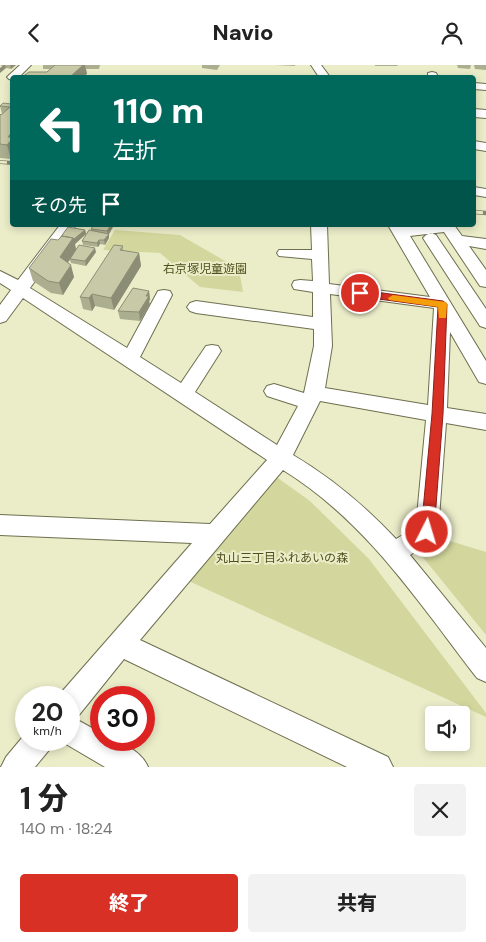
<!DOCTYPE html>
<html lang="ja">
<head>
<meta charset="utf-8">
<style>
  :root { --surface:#fff; --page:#f2f2f2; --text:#222; --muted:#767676; --accent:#d93025 }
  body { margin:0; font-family:"DM Sans","Noto Sans JP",sans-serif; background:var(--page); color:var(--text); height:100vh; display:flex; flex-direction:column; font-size:19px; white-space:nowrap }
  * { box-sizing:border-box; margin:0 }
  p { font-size:16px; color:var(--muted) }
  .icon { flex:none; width:28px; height:28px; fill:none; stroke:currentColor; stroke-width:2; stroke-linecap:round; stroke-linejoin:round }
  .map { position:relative; height:702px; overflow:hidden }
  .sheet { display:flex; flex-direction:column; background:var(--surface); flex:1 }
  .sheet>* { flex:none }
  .hud { position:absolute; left:10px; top:10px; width:466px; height:152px; border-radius:5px; box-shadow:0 2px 8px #0003; background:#00695c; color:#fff; overflow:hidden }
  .buttons { position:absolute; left:425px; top:641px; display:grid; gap:10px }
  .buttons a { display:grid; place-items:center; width:45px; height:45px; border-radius:5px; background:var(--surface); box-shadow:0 2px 8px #0003; font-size:25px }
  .speed { position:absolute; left:15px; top:621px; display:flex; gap:10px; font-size:25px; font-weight:700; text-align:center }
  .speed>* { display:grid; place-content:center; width:65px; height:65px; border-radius:50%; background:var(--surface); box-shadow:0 2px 8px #0003; line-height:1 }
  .speed small { font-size:12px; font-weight:400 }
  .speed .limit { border:8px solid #d22; background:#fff; color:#111 }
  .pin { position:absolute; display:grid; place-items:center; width:42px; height:42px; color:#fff; margin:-21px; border:2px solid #fff; border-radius:50%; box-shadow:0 1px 5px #0007 }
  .me { position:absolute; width:55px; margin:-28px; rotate:5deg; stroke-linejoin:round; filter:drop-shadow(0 0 4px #0008) }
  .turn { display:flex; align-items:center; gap:18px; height:105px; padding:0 20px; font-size:22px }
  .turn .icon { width:65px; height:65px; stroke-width:2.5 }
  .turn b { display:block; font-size:35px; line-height:42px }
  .then { display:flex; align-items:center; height:48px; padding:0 20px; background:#0003; gap:10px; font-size:19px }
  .round { display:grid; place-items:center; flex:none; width:52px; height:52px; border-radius:5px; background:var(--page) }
  .head { display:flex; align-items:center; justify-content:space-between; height:85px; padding:0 20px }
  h1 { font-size:30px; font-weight:800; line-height:38px }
  .action { display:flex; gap:10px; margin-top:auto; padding:10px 20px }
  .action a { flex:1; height:58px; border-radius:5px; background:var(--accent); color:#fff; font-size:20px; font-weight:800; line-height:58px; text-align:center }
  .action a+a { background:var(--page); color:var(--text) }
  header { display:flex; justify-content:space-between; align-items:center; height:65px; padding:0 20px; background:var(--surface); font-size:22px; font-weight:800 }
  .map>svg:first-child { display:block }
  .green { fill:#d4d79d }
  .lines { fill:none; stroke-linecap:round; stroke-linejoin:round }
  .minor-casing { stroke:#6e6f4f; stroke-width:2 }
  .minor { fill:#fff; fill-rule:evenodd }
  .rail-far1-casing { stroke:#86876e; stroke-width:4 }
  .rail-casing { stroke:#86876e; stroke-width:4.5 }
  .rail-far1 { stroke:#ebedc9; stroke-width:2.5; stroke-dasharray:7; stroke-linecap:butt }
  .rail { stroke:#ebedc9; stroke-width:3; stroke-dasharray:9; stroke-linecap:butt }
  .wall { fill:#acae90 }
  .shaded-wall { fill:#8c8d75 }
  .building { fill:#c8caa7; stroke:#8c8d75 }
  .route { fill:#d93025; stroke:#8d1f18 }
  .slow { fill:#f59e0b }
  .labels { text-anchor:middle; stroke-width:4; stroke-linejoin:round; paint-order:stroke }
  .park-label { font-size:12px; fill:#50501b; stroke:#ebedc9 }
</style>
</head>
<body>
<header><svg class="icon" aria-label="back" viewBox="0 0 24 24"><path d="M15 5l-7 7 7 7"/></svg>Navio<svg class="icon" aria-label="person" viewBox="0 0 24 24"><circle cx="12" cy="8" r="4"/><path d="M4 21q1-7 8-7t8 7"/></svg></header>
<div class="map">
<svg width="486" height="702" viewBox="0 0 486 702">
  <rect width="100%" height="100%" fill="#ebedc9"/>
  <path class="green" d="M115,165L180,170L239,204L243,227L200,222L160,188L103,185Z
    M275,411L310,436L369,494L486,648V652L182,513Z
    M434,471L486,487V570L417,485Z"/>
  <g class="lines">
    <g class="minor-casing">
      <path id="minor" d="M20,0H31L19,12H12V15L9,14L7,12Z
        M311,0H321L330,12H319Z
        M432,7L436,8L438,12H428V8Z
        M474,18L486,19V25L474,24Z
        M474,44L486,45V53L474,52Z
        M474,76L486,78V86L474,84Z
        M474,122L486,124V132L474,130Z
        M60,160H76L30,223L127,283L158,226L164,225L170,226L172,230L140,292L181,318L206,281L212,280L218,281L221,286L195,327L277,380L298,341L267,331L264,326L267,321L274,319L304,328L314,281V264L196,248L190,246L187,242L190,238L196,236L313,252V227L294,224L292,220L294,216L300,215L313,216L312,194L279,191L277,188L279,185H312L311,160H327L329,219L430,232L388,160H404L405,162L454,160L462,171L486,174V184L469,181L486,205V222L480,221L444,167L410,171L486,296V319L479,317L450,267L447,343L486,349V365L446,358L438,467L435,474L410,490L486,583V617L477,613C419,538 366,456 283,405L140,575L388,692L393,702H347L124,594L79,650L72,652L101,668V675C119,675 141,685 148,702H105L59,675H69V632H58L59,630L192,478L0,470V450L210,459L267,395L23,233L6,256L0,258V240L11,225L0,218V206L18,215ZM330,229L434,243L428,340L325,323L332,281ZM320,336L426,355L416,462L396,474C365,441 332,413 293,390Z
        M431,168L436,170L486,244V263L480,261L423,173L426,170Z
        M26,668V675H53L49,685L35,702H1L6,692Z"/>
    </g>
    <use href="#minor" class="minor"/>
    <g class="rail-far1-casing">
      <path id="rail-far1" d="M0,97L12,98"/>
    </g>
    <g class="rail-casing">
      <path id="rail" d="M474,147L486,148"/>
    </g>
    <use href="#rail-far1" class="rail-far1"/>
    <use href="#rail" class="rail"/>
  </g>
  <path class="wall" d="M0,0H16L11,4L6,3Z
    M43,0H100L99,4H86L87,9L47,7L51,4H43Z
    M202,0H220L217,5L202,3Z
    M275,0H295V1Z
    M375,0H398L397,1H375Z
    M457,0H471L470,4L458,3Z
    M474,0H486V5L475,4Z
    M11,39V94L0,93V49H2L0,41Z
    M94,160H114L109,169V173L105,180L100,179L98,182L83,180L82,176L91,166V164Z
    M85,165L86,169L75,179L76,185L96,187L86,201L71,198L70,195L68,197L74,212L63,230L51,228L33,216L29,203L58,175Z
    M123,181V186L139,188L141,201L114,245L95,241L92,246L83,244L80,232Z
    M149,226L150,235L149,236L150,240L140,256L120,254L118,246Z"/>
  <path class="shaded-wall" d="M4,0H5L6,3L0,8V3Z
    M10,0H16L11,4Z
    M83,0H85L87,9L83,12H70Z
    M12,67V93L11,94L7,80L8,72Z
    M111,160H114L109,169V173L105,180L104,175L108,170L107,166Z
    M85,165L86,169L75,179L76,185L63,205L60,192L73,173Z
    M99,175L100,179L98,182L97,178Z
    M95,183L96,187L86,201L85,196Z
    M139,188L141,201L114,245L111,233Z
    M71,200L74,212L63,230L59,218Z
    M149,226L150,235L149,236L150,240L140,256L139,247Z
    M92,229L95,241L92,246L89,233Z"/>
  <path class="building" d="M55,0H83L70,12H22L29,7H47Z
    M3,38L11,39L12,38V67L8,72H12V74L7,80L0,79V49L1,50L10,42L0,41Z
    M94,160H111L107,166L91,164Z
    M68,162L85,165L74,174L73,173L62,171L60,173Z
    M89,165L109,169L104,175H99L97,178L82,176Z
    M62,171L73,173L60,192L71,200L59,218L48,216L29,203L51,174L58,175Z
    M79,180L95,183L85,196L70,194Z
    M114,180L123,181L120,185L139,188L111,233L92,229L89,233L80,232Z
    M133,223L149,226L146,231H149L139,247L118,246Z"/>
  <path class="route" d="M360,225L443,236L447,239L443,349L434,467L432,471L427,472L423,471L421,467L432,349L438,242L356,231V226Z"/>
  <path class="slow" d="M393,230L446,237L447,239L446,253H439L438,242L389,235L388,233Z"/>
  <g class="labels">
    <g class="park-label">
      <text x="205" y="208">右京塚児童遊園</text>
      <text x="282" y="497">丸山三丁目ふれあいの森</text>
    </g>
  </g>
</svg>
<div class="buttons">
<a><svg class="icon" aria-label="sound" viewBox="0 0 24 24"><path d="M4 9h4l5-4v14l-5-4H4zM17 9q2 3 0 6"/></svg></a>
</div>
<div class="speed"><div>20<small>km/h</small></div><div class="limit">30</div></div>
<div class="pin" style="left:360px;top:228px;background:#d93025"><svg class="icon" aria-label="arrive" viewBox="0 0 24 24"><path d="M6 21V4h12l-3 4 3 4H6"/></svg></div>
<svg class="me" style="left:427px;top:467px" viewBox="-20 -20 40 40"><circle r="17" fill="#d93025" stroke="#fff" stroke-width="3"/><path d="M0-11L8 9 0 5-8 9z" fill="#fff"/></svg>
<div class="hud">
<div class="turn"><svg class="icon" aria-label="left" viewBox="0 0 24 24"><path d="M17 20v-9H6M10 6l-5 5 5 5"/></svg><div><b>110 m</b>左折</div></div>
<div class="then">その先<svg class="icon" aria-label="arrive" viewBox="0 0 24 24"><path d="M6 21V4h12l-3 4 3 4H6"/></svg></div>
</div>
</div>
<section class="sheet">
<div class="head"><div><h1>1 分</h1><p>140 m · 18:24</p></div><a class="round"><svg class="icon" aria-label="close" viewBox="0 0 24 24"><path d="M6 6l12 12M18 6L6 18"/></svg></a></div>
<div class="action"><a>終了</a><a>共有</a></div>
</section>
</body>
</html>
